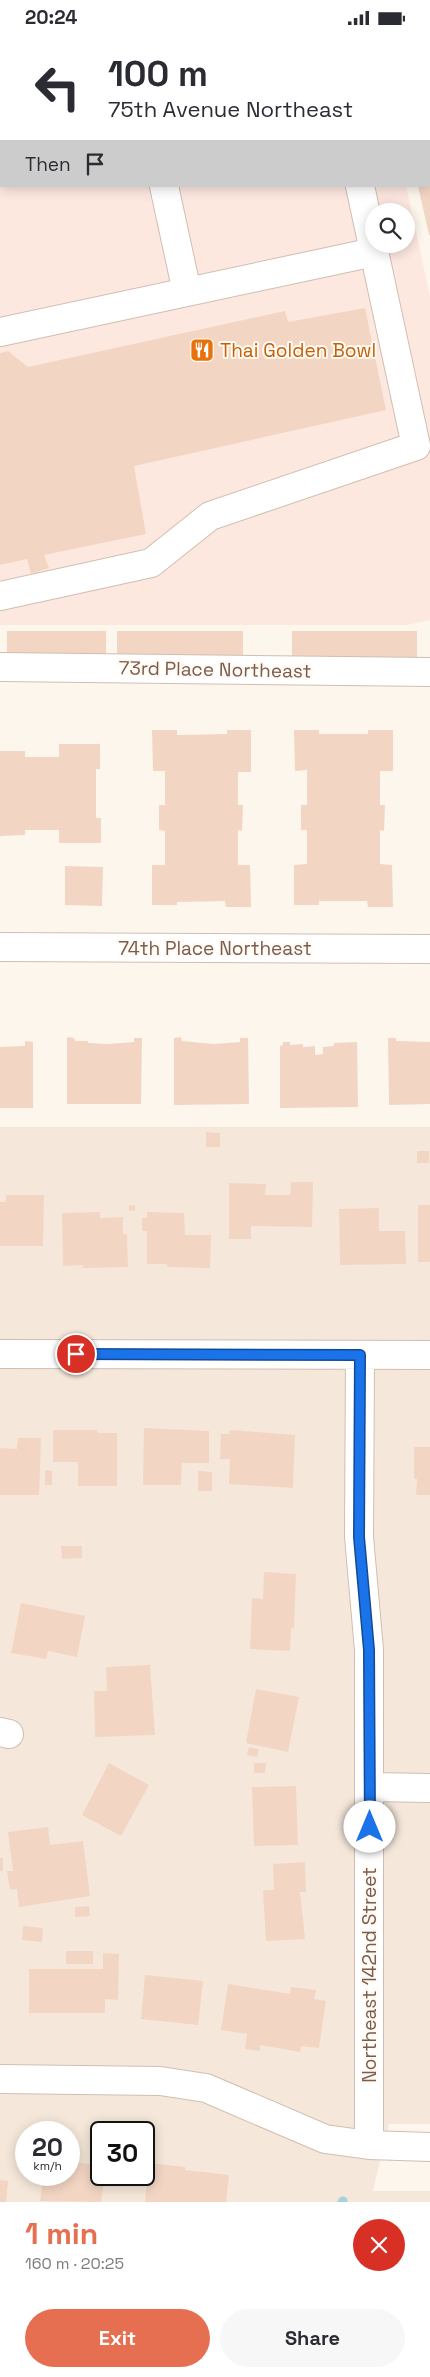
<!DOCTYPE html>
<html lang="en">
<head>
<meta charset="utf-8">
<style>
  :root { --surface:#fff; --page:#f7f7f7; --text:#2b2b33; --muted:#7c7c81; --accent:#e76f51 }
  body { margin:0; font-family:"Space Grotesk",sans-serif; background:var(--page); color:var(--text); height:100vh; display:flex; flex-direction:column; font-size:19px; white-space:nowrap }
  * { box-sizing:border-box; margin:0 }
  p { font-size:16px; color:var(--muted) }
  .icon { flex:none; width:28px; height:28px; fill:none; stroke:currentColor; stroke-width:2; stroke-linecap:round; stroke-linejoin:round }
  .map { position:relative; height:2167px; overflow:hidden }
  .details { display:flex; flex-direction:column; background:var(--surface); flex:1 }
  .details>* { flex:none }
  .banner { position:absolute; left:0px; top:0px; width:430px; height:152px; box-shadow:0 2px 12px #0003; background:#fff; color:var(--text); overflow:hidden }
  .tools { position:absolute; left:365px; top:168px; display:grid; gap:10px }
  .tools a { display:grid; place-items:center; width:50px; height:50px; border-radius:50%; background:var(--surface); box-shadow:0 2px 12px #0003; font-size:25px }
  .speed { position:absolute; left:15px; top:2086px; display:flex; gap:10px; font-size:25px; font-weight:700; text-align:center }
  .speed>* { display:grid; place-content:center; width:65px; height:65px; border-radius:50%; background:var(--surface); box-shadow:0 2px 12px #0003; line-height:1 }
  .speed small { font-size:12px; font-weight:400 }
  .speed .limit { border:2px solid #111; border-radius:8px; background:#fff; color:#111 }
  .pin { position:absolute; display:grid; place-items:center; width:42px; height:42px; color:#fff; margin:-21px; border:2px solid #fff; border-radius:50%; box-shadow:0 1px 5px #0007 }
  .me { position:absolute; width:55px; margin:-28px; rotate:0deg; stroke-linejoin:round; filter:drop-shadow(0 0 4px #0008) }
  .turn { display:flex; align-items:center; gap:18px; height:105px; padding:0 25px; font-size:22px }
  .turn .icon { width:65px; height:65px; stroke-width:2.5 }
  .turn b { display:block; font-size:35px; line-height:42px }
  .then { display:flex; align-items:center; height:48px; padding:0 25px; background:#0003; gap:10px; font-size:19px }
  .round { display:grid; place-items:center; flex:none; width:52px; height:52px; border-radius:26px; background:var(--page) }
  .head { display:flex; align-items:center; justify-content:space-between; height:85px; padding:0 25px }
  h1 { font-size:30px; font-weight:800; line-height:38px; color:var(--accent) }
  .cta { display:flex; gap:10px; margin-top:auto; padding:10px 25px }
  .cta a { flex:1; height:58px; border-radius:30px; background:var(--accent); color:#fff; font-size:20px; font-weight:800; line-height:58px; text-align:center }
  .cta a+a { background:var(--page); color:var(--text) }
  .status { display:flex; justify-content:space-between; align-items:center; height:35px; padding:0 25px; background:var(--surface); direction:ltr }
  .status svg { height:14px; fill:currentColor }
  .map>svg:first-child { display:block }
  .residential { fill:#f5e8da; fill-rule:evenodd }
  .commercial { fill:#fde8e0; fill-rule:evenodd }
  .lines { fill:none; stroke-linecap:round; stroke-linejoin:round }
  .stream { stroke:#a5d3da; stroke-width:9 }
  .building { fill:#f3d5c3 }
  .minor-casing { stroke:#d1beb0; stroke-width:30 }
  .minor { stroke:#fff; stroke-width:28 }
  .route-casing { stroke:#114b97; stroke-width:12 }
  .route { stroke:#1a73e8; stroke-width:9 }
  .labels { text-anchor:middle; stroke-width:4; stroke-linejoin:round; paint-order:stroke }
  .food-label { font-size:19px; fill:#c56008; stroke:#fffaf3; text-anchor:start }
  .street-label { font-size:19px; fill:#7a5c4d; stroke:#fffaf3 }
</style>
</head>
<body>
<div class="status"><b>20:24</b><svg viewBox="0 0 49 12"><path d="M0 12V9h3v3zM5 12V6h3v6zM10 12V3h3v9zM15 12V0h3v12zM26 1h20v11H26zM47 4h2v5h-2z"/></svg></div>
<div class="map">
<svg width="430" height="2167" viewBox="0 0 430 2167">
  <rect width="100%" height="100%" fill="#fdf6ec"/>
  <path class="residential" d="M0,1092H430V2089H389L373,2156H430V2167H0ZM26,2098H69V2140H26ZM101,2098H144V2140H101Z"/>
  <path class="commercial" d="M0,0H374L1,1V151H406L430,261V585L406,590H0ZM374,176H406V209H374Z"/>
  <g class="lines">
    <path class="stream" d="M342,2167L343,2166"/>
  </g>
  <path class="building" d="M418,151H430V200H429Z
    M365,273L386,375L134,431L146,499L44,520L49,533L31,539L27,524L0,530V318L8,316L28,332L285,276L288,287Z
    M7,596H106V622H7Z
    M117,596H243V622H117Z
    M292,596H417V622H292Z
    M152,695H177V700L227,699V695H251V737H238V770H243L242,796L238,795V830H250L251,872H226L225,866L177,867V870H152V830H165V796L159,795V770H165V736H153Z
    M294,695H319V699H368V695H393V736H380V770H385L384,796L380,795V829L392,830L393,872H368L367,866H319V870H294V830L307,829V795H301V770H307V735L295,736Z
    M59,709H100V734H96V783H101V808H59V795H25V800L0,801V716H25V722H59Z
    M65,831L103,832L102,871L65,870Z
    M67,1002L74,1003L75,1006H88V1008L108,1009L134,1007V1003H142L141,1069H67Z
    M181,1002L182,1006L214,1009L240,1007V1003H248L249,1069L174,1070V1003Z
    M388,1003H396V1006L430,1007V1069L389,1070Z
    M25,1006L33,1007V1073H0V1012L25,1011Z
    M283,1007H290V1010L303,1009V1012L315,1011V1020L323,1019V1012L334,1011V1008L357,1007L358,1072L280,1073V1011L283,1010Z
    M206,1097L220,1098V1112H206Z
    M417,1116H429V1128H417Z
    M291,1147H313L312,1192L251,1191V1204H229V1148L266,1149L265,1160H290Z
    M6,1160H44L43,1211H0V1167H6Z
    M129,1170L135,1171V1176L129,1175Z
    M418,1170H430V1227H418Z
    M379,1173V1196H405L406,1229L340,1230L339,1174Z
    M100,1177V1183L123,1182V1199H127L128,1232L83,1233V1230L63,1231L62,1178Z
    M147,1177L184,1178L185,1200H211L210,1233L167,1232V1229H147V1196H142V1183H147Z
    M144,1393L209,1396V1428H182L181,1450H143Z
    M53,1395H97L98,1398H117V1451H78V1427H53Z
    M230,1395L295,1400L293,1453L229,1449L230,1424H220L221,1399H230Z
    M18,1403H41L39,1460H0V1413L17,1414Z
    M414,1412H430V1460H416L417,1444H414Z
    M45,1435L52,1436V1450H45Z
    M198,1436L212,1437V1456H198Z
    M61,1511H82V1523L62,1524Z
    M264,1537L296,1539L294,1593H291L290,1616L250,1614L252,1563L263,1564Z
    M21,1568L85,1581L77,1622L48,1616L46,1624L11,1618Z
    M150,1630L155,1700L95,1702L94,1656H107L106,1632Z
    M256,1654L299,1662L288,1717L246,1708Z
    M249,1712L259,1714L257,1722L247,1720Z
    M109,1728L149,1750L121,1801L82,1780Z
    M254,1728H266L265,1738H254Z
    M296,1751L298,1810L254,1811L252,1752Z
    M48,1792L50,1810L83,1806L90,1861L19,1872L17,1854L10,1855L7,1836H13L8,1797Z
    M0,1823H3V1836H0Z
    M305,1827L306,1857H300L305,1904L266,1906L263,1855H274L273,1829Z
    M89,1871L90,1881L75,1882V1872Z
    M23,1891L43,1893L42,1907L22,1905Z
    M66,1916H93V1929H66Z
    M103,1918L119,1919L118,1965L105,1964V1978H29V1934H103Z
    M145,1940L203,1946L198,1990L141,1984Z
    M228,1949L290,1959L291,1952L316,1955L314,1964L326,1966L319,2013L301,2011L300,2017L260,2010V2016L245,2014L247,1999L221,1995Z
    M69,2126L101,2131V2140H105L101,2167L40,2166L44,2140H69Z
    M149,2128L185,2132V2135L229,2140L226,2167H145Z
    M0,2145L8,2146L6,2167H0Z"/>
  <g class="lines">
    <g class="minor-casing">
      <path id="minor" d="M132,0V1
        M304,1L309,0
        M0,67H1
        M164,151L187,257
        M0,297L374,217
        M0,561L151,528L210,481L416,411L360,151
        M0,632L430,637
        M0,912L430,914
        M0,1319L430,1320
        M360,1320L359,1502L369,1615V2110
        M0,1697L9,1699
        M370,1752L430,1753
        M0,2044L160,2046L206,2053L325,2104L369,2110L430,2112"/>
    </g>
    <use href="#minor" class="minor"/>
  </g>
  <g class="lines">
    <g class="route-casing">
      <path id="route" d="M76,1319L360,1320L359,1502L369,1615L370,1792"/>
    </g>
    <use href="#route" class="route"/>
  </g>
  <defs>
    <g id="restaurant-square" transform="scale(1.25)"><rect x="-9" y="-9" width="18" height="18" rx="4" fill="#e8710a" stroke="#fffaf3"/><path d="M-5-6h1v4h1v-4h1v4h1v-4h1v5L-1.5 .5V6h-2V.5L-5-1ZM5-6V6H3V1.5H1.5Q1.5-4 5-6Z" fill="#fff"/></g>
  </defs>
  <g fill-rule="evenodd">
    <use href="#restaurant-square" x="202" y="315"/>
  </g>
  <g class="labels">
    <g class="food-label">
      <text x="220" y="322">Thai Golden Bowl</text>
    </g>
    <g class="street-label">
      <text transform="translate(215 634) rotate(1)" y="7">73rd Place Northeast</text>
      <text x="215" y="920">74th Place Northeast</text>
      <text transform="translate(369 1940) rotate(-90)" y="7">Northeast 142nd Street</text>
    </g>
  </g>
</svg>
<div class="tools">
<a><svg class="icon" aria-label="search" viewBox="0 0 24 24"><circle cx="10" cy="10" r="6"/><path d="M15 15l6 6"/></svg></a>
</div>
<div class="speed"><div>20<small>km/h</small></div><div class="limit">30</div></div>
<div class="pin" style="left:76px;top:1319px;background:#d93025"><svg class="icon" aria-label="arrive" viewBox="0 0 24 24"><path d="M6 21V4h12l-3 4 3 4H6"/></svg></div>
<svg class="me" style="left:370px;top:1792px" viewBox="-20 -20 40 40"><circle r="19" fill="#fff"/><path d="M0-13L10 11 0 6-10 11z" fill="#1a73e8"/></svg>
<div class="banner">
<div class="turn"><svg class="icon" aria-label="left" viewBox="0 0 24 24"><path d="M17 20v-9H6M10 6l-5 5 5 5"/></svg><div><b>100 m</b>75th Avenue Northeast</div></div>
<div class="then">Then<svg class="icon" aria-label="arrive" viewBox="0 0 24 24"><path d="M6 21V4h12l-3 4 3 4H6"/></svg></div>
</div>
</div>
<section class="details">
<div class="head"><div><h1>1 min</h1><p>160 m · 20:25</p></div><a class="round" style="background:#d93025;color:#fff"><svg class="icon" aria-label="close" viewBox="0 0 24 24"><path d="M6 6l12 12M18 6L6 18"/></svg></a></div>
<div class="cta"><a>Exit</a><a>Share</a></div>
</section>
</body>
</html>
